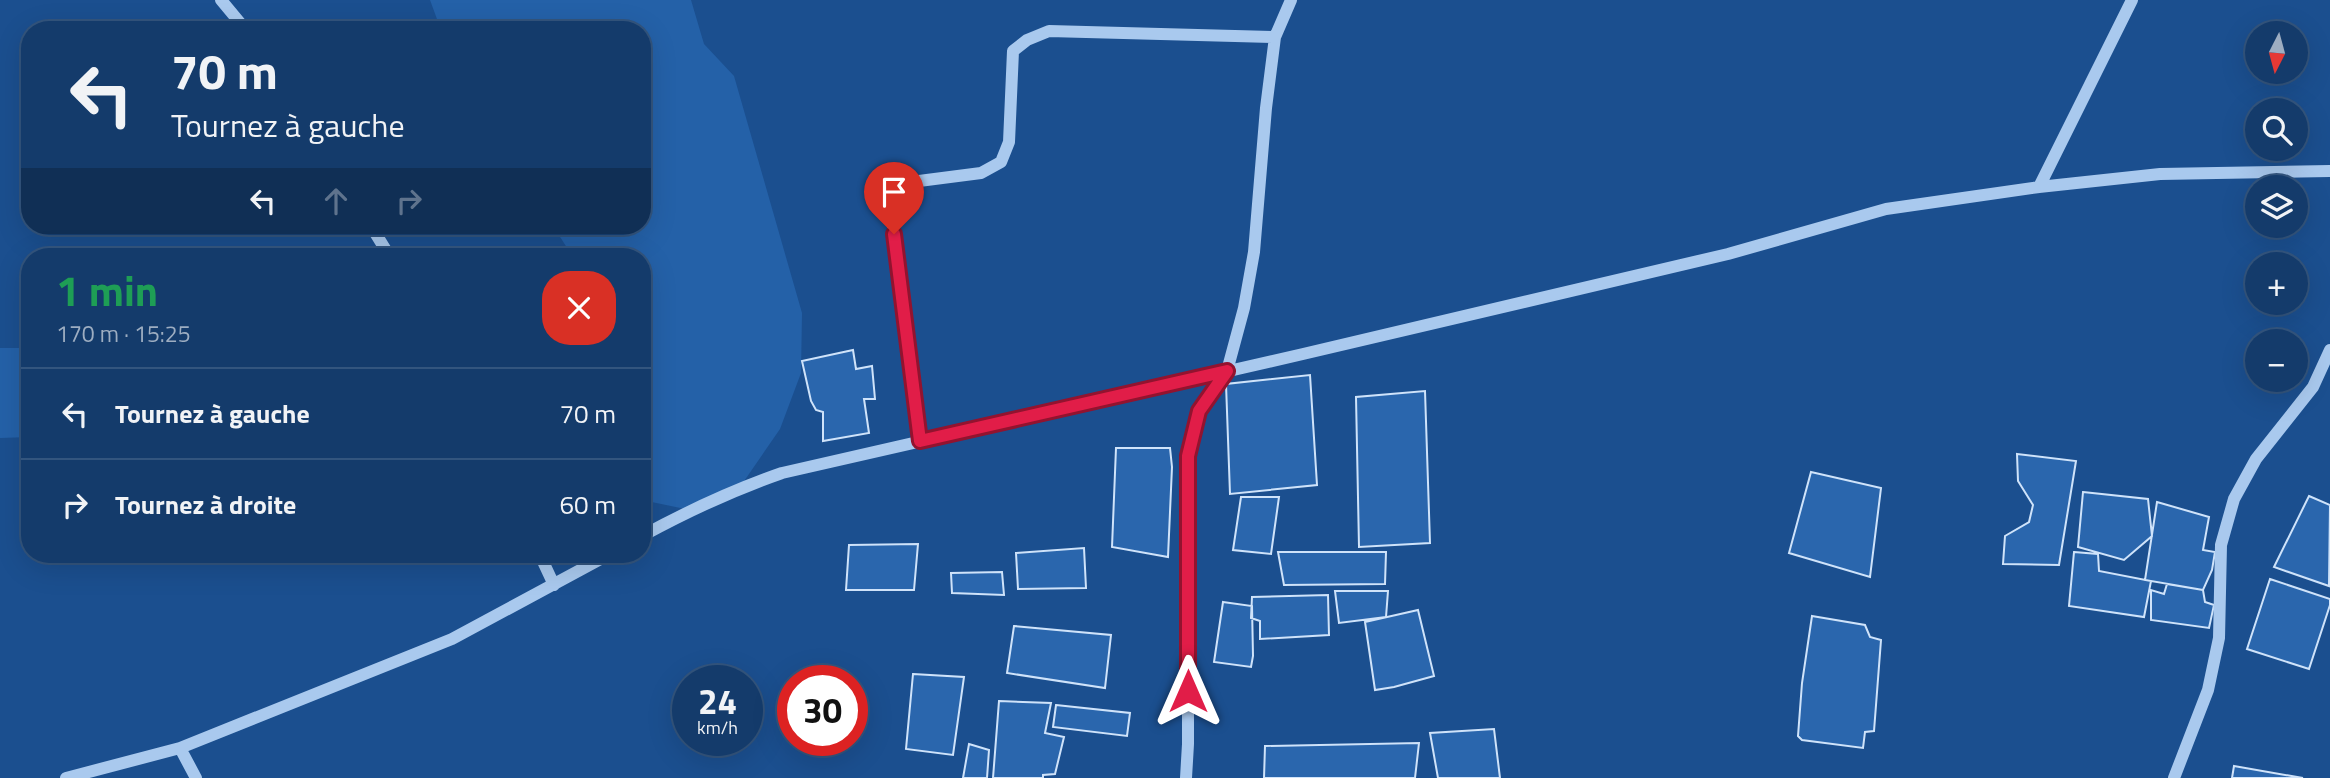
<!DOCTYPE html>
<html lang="fr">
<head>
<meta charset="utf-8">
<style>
  :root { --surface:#143b6b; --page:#1d4271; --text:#f1f3f6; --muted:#9dadc1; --line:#33557e }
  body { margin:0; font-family:"Titillium Web",sans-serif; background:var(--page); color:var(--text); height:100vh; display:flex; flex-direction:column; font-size:26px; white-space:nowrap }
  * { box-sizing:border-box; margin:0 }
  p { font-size:23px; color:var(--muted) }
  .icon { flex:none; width:38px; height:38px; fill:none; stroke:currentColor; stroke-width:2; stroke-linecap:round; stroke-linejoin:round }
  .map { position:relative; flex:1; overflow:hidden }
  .details { position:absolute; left:21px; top:248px; width:630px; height:315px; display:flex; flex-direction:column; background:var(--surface); border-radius:28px; box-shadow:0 7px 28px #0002,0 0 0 2px var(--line) }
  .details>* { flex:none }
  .hud { position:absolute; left:21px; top:21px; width:630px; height:214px; border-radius:28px; box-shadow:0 7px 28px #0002,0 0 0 2px var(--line); background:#143b6b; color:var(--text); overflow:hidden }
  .needle { width:46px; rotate:186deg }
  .controls { position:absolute; left:2245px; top:21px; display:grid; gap:14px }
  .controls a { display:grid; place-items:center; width:63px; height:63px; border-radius:50%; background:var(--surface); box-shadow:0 7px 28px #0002,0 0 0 2px var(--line); font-size:35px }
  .speed { position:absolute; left:672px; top:665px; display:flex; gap:14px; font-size:35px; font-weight:700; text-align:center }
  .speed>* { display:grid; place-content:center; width:91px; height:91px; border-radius:50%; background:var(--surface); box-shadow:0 7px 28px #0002,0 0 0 2px var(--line); line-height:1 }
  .speed small { font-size:18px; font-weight:400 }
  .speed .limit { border:10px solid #d22; background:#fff; color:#111 }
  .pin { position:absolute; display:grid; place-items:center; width:60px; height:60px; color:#fff; margin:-72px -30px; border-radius:50% 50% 50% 0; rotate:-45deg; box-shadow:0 0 7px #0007 }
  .pin .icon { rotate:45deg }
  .me { position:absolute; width:77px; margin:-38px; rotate:0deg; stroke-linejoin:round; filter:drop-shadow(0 0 5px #0008) }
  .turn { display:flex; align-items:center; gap:24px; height:147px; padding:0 35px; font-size:32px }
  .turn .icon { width:91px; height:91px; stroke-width:2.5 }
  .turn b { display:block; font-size:49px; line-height:60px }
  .lanes { display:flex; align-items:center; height:66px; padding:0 35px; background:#0003; justify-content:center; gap:35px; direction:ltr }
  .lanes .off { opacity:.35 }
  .round { display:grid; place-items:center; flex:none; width:74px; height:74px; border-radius:28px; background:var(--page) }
  .head { display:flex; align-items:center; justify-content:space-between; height:119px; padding:0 35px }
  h1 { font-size:42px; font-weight:700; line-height:52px; color:#1e9e55 }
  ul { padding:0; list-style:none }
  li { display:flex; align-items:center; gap:21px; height:91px; padding:0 35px; border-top:2px solid var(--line) }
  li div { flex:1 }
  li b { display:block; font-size:26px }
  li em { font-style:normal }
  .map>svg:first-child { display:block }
  .green { fill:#2461a8 }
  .building { fill:#2a66ad; stroke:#cfe3fa; stroke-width:2 }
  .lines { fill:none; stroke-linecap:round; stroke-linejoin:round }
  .minor { stroke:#a9c9ee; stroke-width:12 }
  .route-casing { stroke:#92132f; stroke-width:18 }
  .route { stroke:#e11d48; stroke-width:12 }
</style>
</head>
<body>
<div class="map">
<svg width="2330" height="778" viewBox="0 0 2330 778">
  <rect width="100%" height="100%" fill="#1b4f8f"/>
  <path class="green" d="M430,0H691L704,44L734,76L802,313L801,373L780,429L740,487L690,510L642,500V403L651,384L642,370V257H573L553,226H642V30H441Z
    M0,348H29L30,350V437L0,438Z"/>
  <path class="building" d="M853,350L856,369L872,366L875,399H864L869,433L823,441V412L816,410L811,401L802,361Z
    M1310,375L1317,485L1230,494L1226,384Z
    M1425,391L1430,543L1359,547L1356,397Z
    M1116,448H1170L1172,467L1168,557L1112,547Z
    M2017,454L2076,461L2059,565L2003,564L2005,536L2029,522L2033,505L2018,481Z
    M1811,472L1881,488L1870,577L1789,553Z
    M2083,492L2148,499L2152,536L2124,560L2078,547Z
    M2309,496L2330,505L2329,586L2274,567Z
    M1241,497H1279L1271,554L1233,550Z
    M2157,502L2209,517L2203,550L2215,552L2212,570L2203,590L2145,580Z
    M918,544L914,590H846L849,545Z
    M1084,548L1086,588L1018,589L1016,553Z
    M1278,552H1386L1385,584L1284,585Z
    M2074,552L2098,554L2099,571L2151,581L2144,617L2069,606Z
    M1002,572L1004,595L952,593L951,573Z
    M2270,579L2330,599V605L2309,669L2247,649Z
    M2167,584L2203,590L2205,602L2214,605L2209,628L2151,620V590L2164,594Z
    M1335,591H1388L1386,617L1339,623Z
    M1328,595L1329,635L1260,639V621L1251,618L1252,597Z
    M1223,602L1252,606L1253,656L1251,667L1214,662Z
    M1418,610L1434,676L1394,687L1375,690L1365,622Z
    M1812,616L1865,625L1870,637L1881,640L1874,731L1865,732L1863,748L1802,740L1798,736L1802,683Z
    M1014,626L1111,635L1105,688L1007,673Z
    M913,674L964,677L953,755L906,749Z
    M999,701L1051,703L1045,733L1064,737L1055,774L1043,775V778H993Z
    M1056,705L1130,713L1127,736L1053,727Z
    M1494,729L1500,778H1438L1430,733Z
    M1419,743L1415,778H1264L1265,746Z
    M969,744L989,750L987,778H963Z
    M2234,766L2303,778H2232Z"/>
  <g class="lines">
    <path class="minor" d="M221,0L246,30
      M2039,187L2132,0
      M371,226L390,257
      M920,441L891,209L899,192L919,181L981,173L1001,162L1009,142L1013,51L1027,40L1049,31L1275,37
      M642,536C688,511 733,490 782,473L1303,354L1728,254L1886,209L2039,187L2160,174L2330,171
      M540,555L554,585
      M180,748L196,778
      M66,778L180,748L452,639L608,555
      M1186,778L1188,744V456L1199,411L1227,371L1244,308L1254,252L1266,108L1275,37L1291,0
      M2174,778L2208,690L2219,638L2221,545L2234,499L2256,459L2313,387L2330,350"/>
  </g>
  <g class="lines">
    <g class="route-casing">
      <path id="route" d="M894,234L920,441L1227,371L1199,411L1188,456V691"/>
    </g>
    <use href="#route" class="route"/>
  </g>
</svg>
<div class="controls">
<a><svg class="needle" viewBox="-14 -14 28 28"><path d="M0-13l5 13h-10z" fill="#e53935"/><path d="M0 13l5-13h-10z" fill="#9dadc1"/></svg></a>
<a><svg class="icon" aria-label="search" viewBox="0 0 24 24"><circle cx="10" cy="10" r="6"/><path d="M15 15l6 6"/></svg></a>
<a><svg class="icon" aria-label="layers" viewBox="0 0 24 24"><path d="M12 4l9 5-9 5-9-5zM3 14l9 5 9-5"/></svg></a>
<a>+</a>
<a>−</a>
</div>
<div class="speed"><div>24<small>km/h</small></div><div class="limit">30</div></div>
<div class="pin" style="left:894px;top:234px;background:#d93025"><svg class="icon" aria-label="arrive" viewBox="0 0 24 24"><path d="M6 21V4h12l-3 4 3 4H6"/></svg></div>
<svg class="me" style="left:1188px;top:691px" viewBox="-20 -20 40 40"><path d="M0-17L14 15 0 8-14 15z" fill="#e11d48" stroke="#fff" stroke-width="4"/></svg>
<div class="hud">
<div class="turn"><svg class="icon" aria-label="left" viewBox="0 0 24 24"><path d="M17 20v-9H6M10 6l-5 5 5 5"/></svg><div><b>70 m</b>Tournez à gauche</div></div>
<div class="lanes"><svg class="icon" aria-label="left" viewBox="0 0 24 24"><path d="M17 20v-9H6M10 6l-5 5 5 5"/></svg><svg class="icon off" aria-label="ahead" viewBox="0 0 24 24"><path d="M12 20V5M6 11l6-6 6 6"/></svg><svg class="icon off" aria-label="right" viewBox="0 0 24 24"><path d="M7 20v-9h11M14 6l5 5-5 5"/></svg></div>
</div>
<section class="details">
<div class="head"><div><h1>1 min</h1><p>170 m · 15:25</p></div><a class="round" style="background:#d93025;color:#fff"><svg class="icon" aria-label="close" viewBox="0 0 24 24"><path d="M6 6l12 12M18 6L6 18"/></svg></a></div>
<ul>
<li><svg class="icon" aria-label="left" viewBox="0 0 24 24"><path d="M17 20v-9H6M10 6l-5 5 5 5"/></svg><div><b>Tournez à gauche</b></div><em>70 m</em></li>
<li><svg class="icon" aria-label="right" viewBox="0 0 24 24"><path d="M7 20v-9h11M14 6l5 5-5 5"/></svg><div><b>Tournez à droite</b></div><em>60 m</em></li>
</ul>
</section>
</div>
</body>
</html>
